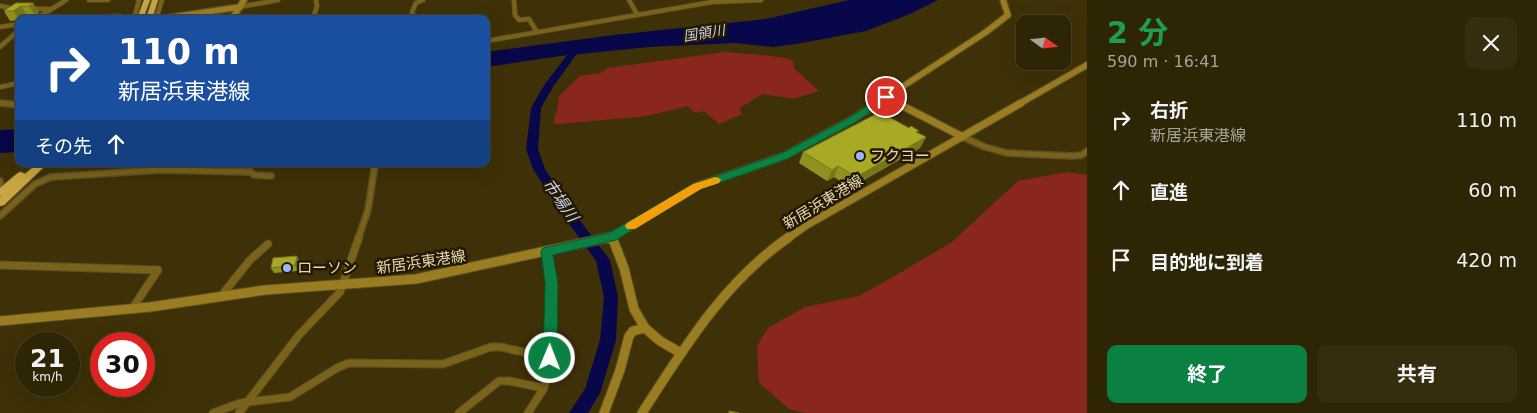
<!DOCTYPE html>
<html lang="ja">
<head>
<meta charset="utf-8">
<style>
  :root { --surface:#2e2505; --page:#362d0f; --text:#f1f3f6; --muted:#a7a59a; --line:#494227; --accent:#0b8043 }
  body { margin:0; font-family:"DejaVu Sans","Noto Sans JP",sans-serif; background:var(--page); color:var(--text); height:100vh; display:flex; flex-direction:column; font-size:19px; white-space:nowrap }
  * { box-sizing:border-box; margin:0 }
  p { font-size:16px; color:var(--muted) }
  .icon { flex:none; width:28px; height:28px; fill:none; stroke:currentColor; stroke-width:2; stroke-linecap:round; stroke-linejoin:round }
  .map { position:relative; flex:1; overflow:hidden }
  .side { display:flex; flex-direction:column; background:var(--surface); width:450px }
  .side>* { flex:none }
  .guide { position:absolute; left:15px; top:15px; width:475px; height:152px; border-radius:10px; box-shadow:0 5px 20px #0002,0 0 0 1px var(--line); background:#1a4fa0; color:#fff; overflow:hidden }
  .needle { width:32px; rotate:105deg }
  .tools { position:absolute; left:1016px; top:15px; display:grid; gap:10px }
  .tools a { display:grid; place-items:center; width:55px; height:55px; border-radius:10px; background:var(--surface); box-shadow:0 5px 20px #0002,0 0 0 1px var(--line); font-size:25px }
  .speed { position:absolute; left:15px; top:332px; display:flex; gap:10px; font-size:25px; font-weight:700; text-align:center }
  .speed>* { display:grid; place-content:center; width:65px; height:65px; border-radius:50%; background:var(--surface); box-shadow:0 5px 20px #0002,0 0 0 1px var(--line); line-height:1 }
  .speed small { font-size:12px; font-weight:400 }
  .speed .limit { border:8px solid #d22; background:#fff; color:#111 }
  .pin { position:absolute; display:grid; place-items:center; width:42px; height:42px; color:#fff; margin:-21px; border:2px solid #fff; border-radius:50%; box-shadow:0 1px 5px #0007 }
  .me { position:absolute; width:55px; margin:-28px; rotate:1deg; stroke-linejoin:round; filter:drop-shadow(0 0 4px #0008) }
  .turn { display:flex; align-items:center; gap:18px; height:105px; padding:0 20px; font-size:22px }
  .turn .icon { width:65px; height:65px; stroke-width:2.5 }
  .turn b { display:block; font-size:35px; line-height:42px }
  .then { display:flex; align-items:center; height:48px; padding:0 20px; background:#0003; gap:10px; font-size:19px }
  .round { display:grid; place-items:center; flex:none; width:52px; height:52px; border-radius:10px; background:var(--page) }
  .head { display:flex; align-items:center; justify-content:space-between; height:85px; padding:0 20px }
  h1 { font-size:30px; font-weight:700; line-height:38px; color:#1e9e55 }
  .button { display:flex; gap:10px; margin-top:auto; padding:10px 20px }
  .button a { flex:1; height:58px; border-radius:10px; background:var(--accent); color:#fff; font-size:20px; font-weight:700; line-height:58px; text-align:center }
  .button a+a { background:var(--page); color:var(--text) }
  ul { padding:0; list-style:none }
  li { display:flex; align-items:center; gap:15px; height:70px; padding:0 20px }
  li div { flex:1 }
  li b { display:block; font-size:19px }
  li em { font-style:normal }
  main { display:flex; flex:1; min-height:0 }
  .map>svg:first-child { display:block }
  .green { fill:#8a271c }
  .water { fill:#070749 }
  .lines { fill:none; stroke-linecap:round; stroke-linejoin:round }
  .river { fill:#070749; fill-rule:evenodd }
  .street-far2-casing { stroke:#5c4f26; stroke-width:5.5 }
  .street-far1-casing { stroke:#5c4f26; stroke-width:8 }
  .street-casing { stroke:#5c4f26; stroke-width:9 }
  .secondary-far2-casing { stroke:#5c4f26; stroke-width:8 }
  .secondary-far1-casing { stroke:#5c4f26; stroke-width:9 }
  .secondary-casing { stroke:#5c4f26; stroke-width:11 }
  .highway-casing { stroke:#5c4f26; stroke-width:2 }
  .street-far2 { stroke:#79621a; stroke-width:4 }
  .street-far1 { stroke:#79621a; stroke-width:5 }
  .street { stroke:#79621a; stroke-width:7 }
  .secondary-far2 { stroke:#9a7d21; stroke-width:5.5 }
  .secondary-far1 { stroke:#9a7d21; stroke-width:7 }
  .secondary { stroke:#9a7d21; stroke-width:9 }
  .highway { fill:#c7a542; fill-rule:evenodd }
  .wall { fill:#909120 }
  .shaded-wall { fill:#76761a }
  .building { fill:#a8a925; stroke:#76761a }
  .route { fill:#0b8043; stroke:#07532c }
  .slow { fill:#f59e0b }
  .poi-dot { fill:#9cb4fd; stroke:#231900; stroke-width:2 }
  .labels { text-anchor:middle; stroke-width:5; stroke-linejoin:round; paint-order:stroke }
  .far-water-label { font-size:14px; font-style:italic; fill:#c7d0e8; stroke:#231900 }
  .poi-label { font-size:15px; fill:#e7d9b6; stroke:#231900; text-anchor:start }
  .street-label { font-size:15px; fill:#e7d9b6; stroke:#231900 }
  .water-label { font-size:16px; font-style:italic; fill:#c7d0e8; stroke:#231900 }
</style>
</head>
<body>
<main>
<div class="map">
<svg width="1087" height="413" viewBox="0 0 1087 413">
  <rect width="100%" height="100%" fill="#3e3107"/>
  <path class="green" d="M725,52C740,54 784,55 793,61L794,68L819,91L793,99L763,94L739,108L742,114L719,124L704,111L695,113L688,106L647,116L560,124L553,123L558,107L559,96L580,76L600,73L608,68Z
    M1067,172L1087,175V413H805L789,409L759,383L757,346L768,328L805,307L859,296L903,271L952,242L1018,181Z"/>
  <path class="water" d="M849,0H938L910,14L866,31L796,44L773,47L735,43L649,47L560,56L486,67V52L614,35L766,19Z
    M19,129V152L0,153V130Z"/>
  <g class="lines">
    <path class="river" d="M577,45L581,48L553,87L541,108L538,149L545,169L571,209L610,260L618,297L616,340L600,393L588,413H569L585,389L600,340L604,297L596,261L563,215L533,169L526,149L531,108L545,84L574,46Z"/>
    <g class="street-far2-casing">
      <path id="street-far2" d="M89,0H108
        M514,0L515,15L519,20L529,19L537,32
        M629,0L637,14
        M0,6L15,9
        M240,7L278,0
        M29,9H51
        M36,19L66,0
        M51,19L120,16L124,19
        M134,19L139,0
        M156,19L162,0
        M313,19L317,6L316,0
        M415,19L412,12L416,3L423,0
        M0,27L19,24
        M486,41L712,2L761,0
        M0,47L19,30
        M0,87L19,83
        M0,103L9,104"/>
    </g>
    <g class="street-far1-casing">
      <path id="street-far1" d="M0,103L19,105
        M963,137L985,147L1007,153L1072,156L1082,155L1087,151
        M0,181V185
        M0,216L35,184L51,177L160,170L251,172L254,175L271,176
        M358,239L368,210L375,164"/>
    </g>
    <g class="street-casing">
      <path id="street" d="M0,265L158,270L132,309
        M221,296L250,260L268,244
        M213,413L240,403L290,397L337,368L349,363L443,364L491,347H501L550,358
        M239,413L299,335L340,292L359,237
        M459,413L499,381H509L544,388C558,346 552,296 547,252
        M528,413L544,388"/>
    </g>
    <g class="secondary-far2-casing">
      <path id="secondary-far2" d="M159,19L240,7
        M232,19L244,0
        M886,97L899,104
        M876,104L986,32L1008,15L1003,0
        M1019,104L1087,65"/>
    </g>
    <g class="secondary-far1-casing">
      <path id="secondary-far1" d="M897,103L963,137
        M605,239L612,237L697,186L784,156L850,121L878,103
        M787,239L807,225L1021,103"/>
    </g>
    <g class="secondary-casing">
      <path id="secondary" d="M612,237L624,268L634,309L645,328L660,341L681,353
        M0,321L150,307L265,290L416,279L611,237
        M604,413L620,370L629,336L633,331L645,328
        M642,413C684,348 724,282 789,237"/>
    </g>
    <g class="highway-casing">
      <path id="highway" d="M144,0H150L143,19H137Z
        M152,0H158L152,19H146Z
        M37,164H47L4,205L0,206V197L2,196H0V188L18,173L21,172L25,174Z"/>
    </g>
    <use href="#street-far2" class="street-far2"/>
    <use href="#street-far1" class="street-far1"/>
    <use href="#street" class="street"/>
    <use href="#secondary-far2" class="secondary-far2"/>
    <use href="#secondary-far1" class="secondary-far1"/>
    <use href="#secondary" class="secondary"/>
    <use href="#highway" class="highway"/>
  </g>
  <path class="wall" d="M16,3H33L39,13L35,15H27L19,19V20L10,21L4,11Z
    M918,133L926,137L920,148L850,188L834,177L827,181L799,163L803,152Z
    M297,256L299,262L297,271L274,273L271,268Z"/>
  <path class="shaded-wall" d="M33,3L39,13L35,15L29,6Z
    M21,6L27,15L22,19H19L13,11Z
    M926,137L920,148L850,188L856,177Z
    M838,166L834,177L827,181L832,170Z
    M297,256L299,262L297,271L295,265Z"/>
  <path class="building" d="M16,3H33L29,6H21L13,11H4Z
    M880,112L909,128L911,126L919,131L916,132L926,137L856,177L838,166L832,170L803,152Z
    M297,256L295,265L271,268L273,258Z
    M729,411L739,413H729Z"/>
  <path class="route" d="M886,94L889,95V99L854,123L787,159L701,189L616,240L553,255L558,283L557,358L555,362L550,364L545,362L543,358L545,283L541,252L543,248L609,233L693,184L780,154L847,119Z"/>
  <path class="slow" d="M715,177L719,178L721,180L719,183L701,189L635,229H627L625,226L627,223L693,184Z"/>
  <g class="poi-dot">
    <circle cx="860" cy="156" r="5"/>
    <circle cx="287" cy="268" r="5"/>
  </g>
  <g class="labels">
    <g class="far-water-label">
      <text transform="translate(704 33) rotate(-9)" y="5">国領川</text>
    </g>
    <g class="poi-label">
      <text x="870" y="161">フクヨー</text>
      <text x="297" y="273">ローソン</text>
    </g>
    <g class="street-label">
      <text transform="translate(823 202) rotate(-31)" y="5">新居浜東港線</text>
      <text transform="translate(421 262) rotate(-8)" y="5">新居浜東港線</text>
    </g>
    <g class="water-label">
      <text transform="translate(561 200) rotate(55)" y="6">市場川</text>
    </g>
  </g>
</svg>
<div class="tools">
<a><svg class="needle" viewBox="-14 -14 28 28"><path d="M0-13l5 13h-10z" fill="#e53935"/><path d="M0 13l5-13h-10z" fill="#a7a59a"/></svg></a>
</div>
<div class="speed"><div>21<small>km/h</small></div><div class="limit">30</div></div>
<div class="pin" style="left:886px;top:97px;background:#d93025"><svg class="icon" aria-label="arrive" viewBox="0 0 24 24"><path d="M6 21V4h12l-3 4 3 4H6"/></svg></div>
<svg class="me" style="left:550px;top:358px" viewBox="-20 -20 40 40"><circle r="17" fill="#0b8043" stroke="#fff" stroke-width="3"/><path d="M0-11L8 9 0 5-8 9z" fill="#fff"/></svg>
<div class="guide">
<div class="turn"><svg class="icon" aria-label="right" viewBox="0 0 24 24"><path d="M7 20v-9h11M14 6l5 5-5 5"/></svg><div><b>110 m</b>新居浜東港線</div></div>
<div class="then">その先<svg class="icon" aria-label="ahead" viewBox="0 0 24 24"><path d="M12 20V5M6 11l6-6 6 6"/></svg></div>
</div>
</div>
<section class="side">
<div class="head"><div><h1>2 分</h1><p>590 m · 16:41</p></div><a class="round"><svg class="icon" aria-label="close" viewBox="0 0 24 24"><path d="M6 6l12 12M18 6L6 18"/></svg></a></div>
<ul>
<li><svg class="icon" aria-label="right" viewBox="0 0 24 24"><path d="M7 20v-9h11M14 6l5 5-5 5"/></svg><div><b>右折</b><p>新居浜東港線</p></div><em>110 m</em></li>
<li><svg class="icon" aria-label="ahead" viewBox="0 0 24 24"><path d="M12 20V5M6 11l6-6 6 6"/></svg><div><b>直進</b></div><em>60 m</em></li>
<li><svg class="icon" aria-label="arrive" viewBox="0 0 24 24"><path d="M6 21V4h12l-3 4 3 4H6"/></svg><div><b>目的地に到着</b></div><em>420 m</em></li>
</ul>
<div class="button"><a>終了</a><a>共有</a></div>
</section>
</main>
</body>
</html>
